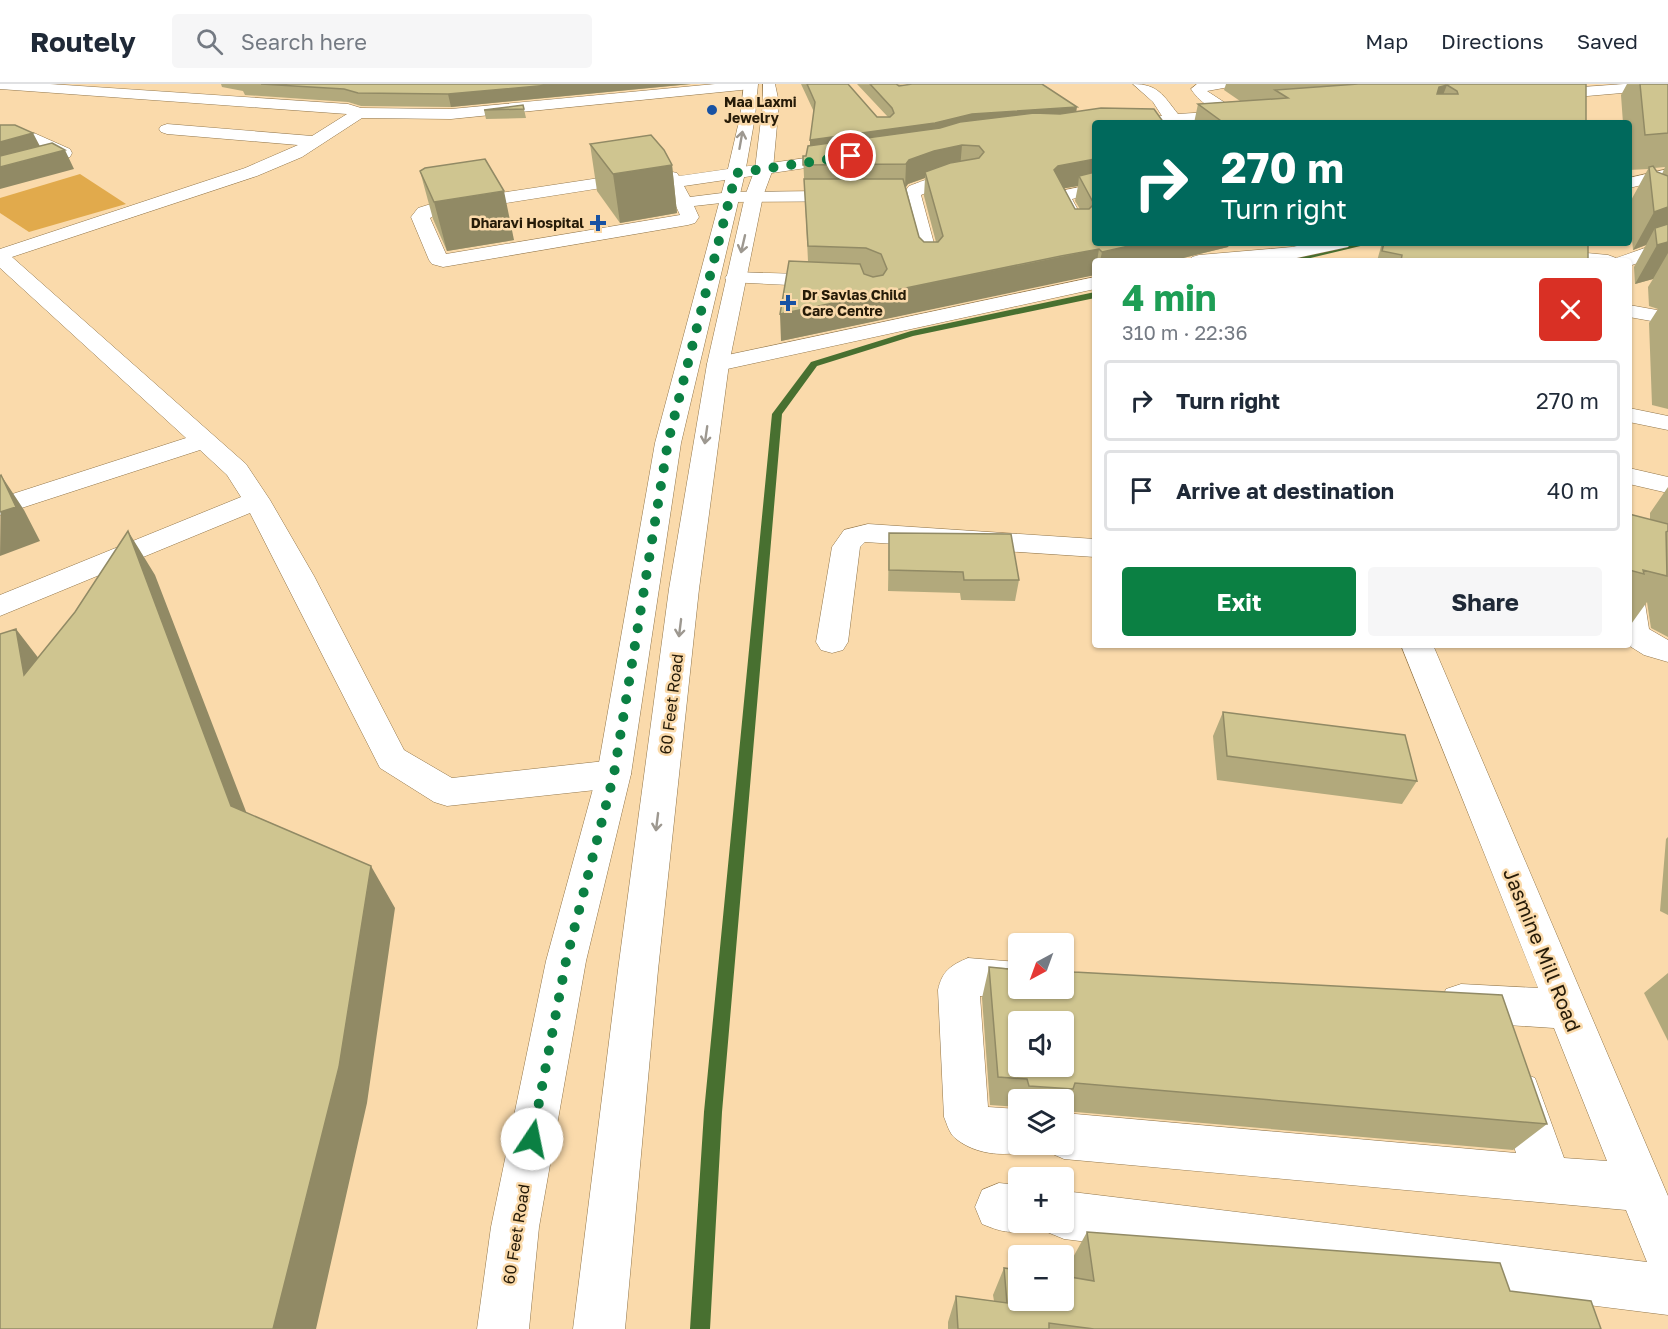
<!DOCTYPE html>
<html lang="en">
<head>
<meta charset="utf-8">
<style>
  :root { --surface:#fff; --page:#f6f6f7; --text:#1f2937; --muted:#747a83; --line:#e0e1e3; --accent:#0b8043 }
  body { margin:0; font-family:"Golos Text",sans-serif; background:var(--page); color:var(--text); height:100vh; display:flex; flex-direction:column; font-size:22px; white-space:nowrap }
  * { box-sizing:border-box; margin:0 }
  p { font-size:20px; color:var(--muted) }
  .icon { flex:none; width:33px; height:33px; fill:none; stroke:currentColor; stroke-width:2; stroke-linecap:round; stroke-linejoin:round }
  .map { position:relative; flex:1; overflow:hidden }
  .side { position:absolute; left:1092px; top:174px; width:540px; height:390px; display:flex; flex-direction:column; background:var(--surface); border-radius:6px; box-shadow:0 2px 4px #0004 }
  .side>* { flex:none }
  .guide { position:absolute; left:1092px; top:36px; width:540px; height:126px; border-radius:6px; box-shadow:0 2px 4px #0004; background:#00695c; color:#fff; overflow:hidden }
  .needle { width:39px; rotate:221deg }
  .fabs { position:absolute; left:1008px; top:849px; display:grid; gap:12px }
  .fabs a { display:grid; place-items:center; width:66px; height:66px; border-radius:6px; background:var(--surface); box-shadow:0 2px 4px #0004; font-size:30px }
  .pin { position:absolute; display:grid; place-items:center; width:51px; height:51px; color:#fff; margin:-26px; border:3px solid #fff; border-radius:50%; box-shadow:0 2px 6px #0007 }
  .me { position:absolute; width:66px; margin:-33px; rotate:11deg; stroke-linejoin:round; filter:drop-shadow(0 0 4px #0008) }
  .turn { display:flex; align-items:center; gap:21px; height:126px; padding:0 30px; font-size:27px }
  .turn .icon { width:78px; height:78px; stroke-width:2.5 }
  .turn b { display:block; font-size:42px; line-height:51px }
  .round { display:grid; place-items:center; flex:none; width:63px; height:63px; border-radius:6px; background:var(--page) }
  .head { display:flex; align-items:center; justify-content:space-between; height:102px; padding:0 30px }
  h1 { font-size:36px; font-weight:700; line-height:45px; color:#1e9e55 }
  .primary-button { display:flex; gap:12px; margin-top:auto; padding:12px 30px }
  .primary-button a { flex:1; height:69px; border-radius:6px; background:var(--accent); color:#fff; font-size:24px; font-weight:700; line-height:69px; text-align:center }
  .primary-button a+a { background:var(--page); color:var(--text) }
  ul { padding:0; list-style:none }
  li { display:flex; align-items:center; gap:18px; height:81px; margin:0 12px 9px; padding:0 18px; border:3px solid var(--line); border-radius:6px }
  li div { flex:1 }
  li b { display:block; font-size:22px }
  li em { font-style:normal }
  header { display:flex; align-items:center; gap:36px; box-sizing:border-box; height:84px; padding:0 30px; background:var(--surface); border-bottom:2px solid var(--line) }
  header strong { font-size:28px }
  nav { display:flex; gap:33px; margin-inline-start:auto; font-size:21px }
  .search { width:420px; height:54px; background:var(--page); display:flex; align-items:center; gap:15px; box-sizing:border-box; padding:0 21px; border-radius:6px; color:var(--muted); font-size:22px }
  .map>svg:first-child { display:block }
  .green { fill:#e1aa4c }
  .lines { fill:none; stroke-linecap:round; stroke-linejoin:round }
  .stream { fill:#487030; fill-rule:evenodd }
  .minor-casing { stroke:#917549; stroke-width:1 }
  .major-casing { stroke:#917549; stroke-width:1 }
  .minor { fill:#fff; fill-rule:evenodd }
  .major { fill:#fff; fill-rule:evenodd }
  .wall { fill:#b2a97c; fill-rule:evenodd }
  .shaded-wall { fill:#918a65 }
  .building { fill:#cfc590; stroke:#918a65; stroke-width:1.5; fill-rule:evenodd }
  .oneway { stroke:#9d9890 }
  .route { stroke:#0b8043; stroke-width:10; stroke-dasharray:0 18 }
  .poi-dot { fill:#1852a3; stroke:#fadaab; stroke-width:2 }
  .labels { text-anchor:middle; stroke-width:5; stroke-linejoin:round; paint-order:stroke }
  .far-poi-label { font-size:14px; font-weight:bold; fill:#261b08; stroke:#fadaab; text-anchor:start }
  .street-label { font-size:16px; fill:#261b08; stroke:#fadaab }
  .near-street-label { font-size:20px; fill:#261b08; stroke:#fadaab }
</style>
</head>
<body>
<header>
<strong>Routely</strong>
<div class="search"><svg class="icon" aria-label="search" viewBox="0 0 24 24"><circle cx="10" cy="10" r="6"/><path d="M15 15l6 6"/></svg>Search here</div>
<nav><a>Map</a><a>Directions</a><a>Saved</a></nav>
</header>
<div class="map">
<svg width="1668" height="1245" viewBox="0 0 1668 1245">
  <rect width="100%" height="100%" fill="#fadaab"/>
  <path class="green" d="M80,90L126,120L29,148L0,129V114Z"/>
  <g class="lines">
    <path class="stream" d="M1358,159H1373L1298,177H1283Z
      M1095,208V214L913,252L817,282L782,330L722,1028L710,1245H690L704,1028L772,330L811,278L911,247Z"/>
    <g class="minor-casing">
      <path id="minor" d="M0,0H50L348,20L361,24L451,25L715,0H758L756,4L751,5L451,35L362,34L302,73L257,92L12,173L246,380L270,416L314,492L404,666L452,694L614,676L626,680L631,690L626,700L614,704L447,722L434,718L380,684L250,429L0,532V511L241,413L227,391L200,366L0,431V414L186,354L0,184V165L245,84L298,61L167,50L161,48L159,45L161,42L167,40L312,52L347,30L0,5Z
        M1133,0C1158,0 1163,11 1178,30L1240,26L1248,31C1238,42 1134,39 1114,39L1122,34L1162,32L1153,18Z
        M1197,0H1231L1229,3L1207,7L1230,22L1227,25C1213,29 1198,16 1191,5Z
        M1624,0H1668V5L1541,16L1533,11L1541,6Z
        M0,47L34,49L70,65L72,69L70,73L0,93V83L49,68L25,57H0Z
        M847,68L853,69L855,73L853,77L684,102L690,113L730,108L906,106L909,102C928,95 954,84 974,89L977,93L974,97L945,101L921,111L939,178L936,182H922L919,178L904,117L730,118L694,122L699,133L695,139L688,141L443,183L432,180L429,176L411,133L418,124L434,119L659,85L677,89L679,92ZM659,95L664,96L680,131L446,170L430,134L437,130Z
        M1668,85V95L1629,104V94Z
        M1095,100V110L1072,115L1088,144L1085,148H1071L1052,112L1055,108Z
        M1668,156V169L1629,182V177H1544L1537,175L1534,171L1537,167L1544,165L1608,171L1616,174Z
        M1312,159H1351L1348,163L1292,175L1189,177L1192,173L1199,171L1292,163Z
        M735,188L831,191L838,193L841,197L838,201L831,203L728,198L725,194L728,190Z
        M1095,193V205L718,287L710,285L707,280L710,275L718,273Z
        M1629,221L1668,228V240L1629,233Z
        M1629,324L1668,332V346L1629,338Z
        M1629,384L1668,393V409L1629,400Z
        M868,440L1095,455V473L865,458L860,463L848,558L843,566L832,569L821,566L816,558L832,463L844,446Z
        M1629,503L1640,506L1644,513L1649,545L1668,556V578L1644,571L1628,561Z
        M1401,561H1433L1668,1112V1231L1064,1155L1047,1148L1043,1138H1064V1107L1647,1178L1626,1126L1064,1075L1048,1068L1045,1060H1064V1029L1516,1069L1497,1009L1503,994L1519,987L1535,994L1564,1074L1607,1077L1554,944L1461,938L1446,933L1440,919L1446,905L1461,900L1538,904Z
        M968,874L1018,878V904H1035L1032,909L1018,915L980,912L988,1023L1018,1025V1060H1036L1034,1064C1011,1074 976,1072 955,1054C949,1049 947,1040 944,1033L938,906C942,887 951,881 968,874Z
        M999,1099L1018,1101V1138H1036L1035,1142C1013,1151 1004,1149 982,1140L975,1123L982,1106Z"/>
    </g>
    <g class="major-casing">
      <path id="major" d="M744,0H758L755,33L745,89L681,359L631,690L586,877L539,1143L529,1245H477L491,1143L546,877L597,690L655,359L727,89L740,33Z
        M763,0H775L779,19L773,85L763,112L729,280L699,505L658,886L625,1245H573L618,886L669,505L707,280L745,112L755,85L763,19Z"/>
    </g>
    <use href="#minor" class="minor"/>
    <use href="#major" class="major"/>
  </g>
  <path class="wall" d="M221,0H691L451,23L361,22L348,18L245,11L243,7L222,3Z
    M801,0H848L877,33H888L857,0H904L897,1L1076,28L1095,39V159H1230L1228,163L1171,177H1095V191L1057,198L781,257L808,177L803,72H806L810,62L814,28ZM925,94L924,112L936,158H924L919,153L906,103L908,100ZM1078,102L1075,117L1080,125H1075L1064,104Z
    M1226,0H1586V39H1194L1198,20L1240,17L1224,6Z
    M1627,0H1668V325L1652,321L1649,239L1658,225L1649,222L1648,203L1653,195L1635,200L1634,183L1646,161L1633,166L1629,120L1648,85L1629,86V39H1623L1621,11ZM1665,83L1662,90L1657,88L1654,84Z
    M523,21L526,34L486,35L484,26Z
    M590,60L672,81L677,129L620,139L597,107Z
    M420,87L514,156L447,167L433,135Z
    M1382,159H1588V177H1377Z
    M1668,403V553L1651,544L1647,518L1629,543V430L1650,436V429Z
    M889,449L1019,496L1015,517L961,516L960,509L888,507Z
    M1223,628L1417,697L1402,720L1217,696L1213,652Z
    M1668,753V831L1660,827L1666,755Z
    M989,883L1074,888L1547,1040L1513,1066L1064,1027V1028V1016H1018V1024V1023L990,1021L982,914Z
    M1668,889V957L1644,909Z
    M1087,1148L1510,1207L1601,1245H948V1238L956,1212L994,1217L993,1211L1004,1184L1073,1194L1071,1177Z"/>
  <path class="shaded-wall" d="M560,0H691L451,23L448,10Z
    M1447,1L1435,31L1427,33L1439,3Z
    M1077,23L1075,36L810,71V56L972,30Z
    M33,49L43,68L0,81V58Z
    M962,61L960,85L925,88V94L908,100L905,104L906,80L909,76L934,67Z
    M65,66L74,85L0,105V83Z
    M1095,75V99L1079,92L1078,102L1055,106L1054,86L1058,82Z
    M672,81L677,129L620,139L613,90Z
    M504,107L514,156L447,167L434,118Z
    M1668,123V153L1655,144L1646,161L1633,166L1654,128Z
    M1668,158V169L1653,195L1635,200L1657,161Z
    M1142,159H1230L1228,163L1171,177H1100L1102,168Z
    M1099,165L1097,177H1095V191L781,257L780,230Z
    M1,391L24,426L40,457L0,472Z
    M128,447L155,491L260,764L231,722Z
    M16,545L50,589L24,591Z
    M371,782L395,824L367,1019L316,1245H273Z"/>
  <path class="building" d="M261,0H560L448,10L358,9L344,5Z
    M807,0H848L877,33H890L894,29L892,24L870,0H896L899,2L912,0H1042L1077,23L972,30L935,39L810,56L815,18Z
    M1358,0H1586V39H1224L1198,20L1288,14L1275,6ZM1447,1L1457,7L1458,10H1437L1439,3Z
    M1640,0H1668V49L1645,51Z
    M523,21L524,25L484,26Z
    M1101,24L1154,25L1164,39H1095V75L1058,82L1054,86L1075,125H1089L1094,120L1079,92L1095,88V159H1142L1102,168L1099,165L1061,172L780,230L789,177L860,180L864,190L873,193L883,191L887,185L881,170L866,164L808,162L804,95H903L919,153L924,158H938L943,152L925,88L950,79L979,74L984,68L979,62L962,61L934,67L909,76L906,80L803,81V72H806L808,62L940,44L960,38L1034,29L1060,30Z
    M0,41H15L33,49L0,58Z
    M651,51L664,66L672,81L613,90L590,60Z
    M52,59L65,66L0,83V72Z
    M485,75L504,107L434,118L420,87L425,84Z
    M1653,82L1657,88L1668,92V123L1654,128L1649,83Z
    M1668,140V158L1657,161L1655,144Z
    M1384,159H1588V177L1577,176V177H1401L1402,171L1382,167Z
    M1,391L16,423L0,428V392Z
    M1629,430L1668,440V447L1666,448L1667,492L1643,486L1644,490L1629,486Z
    M128,447L231,722L371,782L339,983L273,1245H0V550L16,545L24,591L75,528Z
    M889,449L1011,450L1019,496H964L963,488L889,486Z
    M1223,628L1405,651L1417,697L1227,672Z
    M989,883L1018,886V904H1064V884L1074,888L1502,911L1547,1040L1075,999L1073,1005L1029,1002L1027,995L998,993ZM1018,938H1064V982H1018Z
    M1087,1148L1500,1179L1510,1207L1591,1217L1601,1245H1094L1049,1239V1245H958L956,1212L1007,1219L1004,1184L1018,1186V1216H1064V1192L1094,1197Z"/>
  <defs><path id="oneway-shaft" d="M-6 0H5M1.5-3L5.5 0L1.5 3" fill="none" stroke-width="1.6" stroke-linecap="round" stroke-linejoin="round" transform="scale(1.5)"/></defs>
  <g class="oneway">
    <use href="#oneway-shaft" transform="translate(741 56) rotate(-80)"/>
    <use href="#oneway-shaft" transform="translate(743 160) rotate(103)"/>
    <use href="#oneway-shaft" transform="translate(706 351) rotate(98)"/>
    <use href="#oneway-shaft" transform="translate(680 544) rotate(97)"/>
    <use href="#oneway-shaft" transform="translate(657 738) rotate(97)"/>
  </g>
  <g class="lines">
    <path class="route" d="M532,1055L566,877L614,690L668,358L736,89L851,72"/>
  </g>
  <g class="poi-dot">
    <circle cx="712" cy="26" r="6"/>
    <path d="M595 130h6v6h6v6h-6v6h-6v-6h-6v-6h6z"/>
    <path d="M785 210h6v6h6v6h-6v6h-6v-6h-6v-6h6z"/>
  </g>
  <g class="labels">
    <g class="far-poi-label">
      <text x="724" y="23">Maa Laxmi<tspan x="724" dy="16">Jewelry</tspan></text>
      <text x="584" y="144" text-anchor="end">Dharavi Hospital</text>
      <text x="802" y="216">Dr Savlas Child<tspan x="802" dy="16">Care Centre</tspan></text>
    </g>
    <g class="street-label">
      <text transform="translate(671 620) rotate(-83)" y="6">60 Feet Road</text>
      <text transform="translate(516 1150) rotate(-81)" y="6">60 Feet Road</text>
    </g>
    <g class="near-street-label">
      <text transform="translate(1542 866) rotate(68)" y="7">Jasmine Mill Road</text>
    </g>
  </g>
</svg>
<div class="fabs">
<a><svg class="needle" viewBox="-14 -14 28 28"><path d="M0-13l5 13h-10z" fill="#e53935"/><path d="M0 13l5-13h-10z" fill="#747a83"/></svg></a>
<a><svg class="icon" aria-label="sound" viewBox="0 0 24 24"><path d="M4 9h4l5-4v14l-5-4H4zM17 9q2 3 0 6"/></svg></a>
<a><svg class="icon" aria-label="layers" viewBox="0 0 24 24"><path d="M12 4l9 5-9 5-9-5zM3 14l9 5 9-5"/></svg></a>
<a>+</a>
<a>−</a>
</div>
<div class="pin" style="left:851px;top:72px;background:#d93025"><svg class="icon" aria-label="arrive" viewBox="0 0 24 24"><path d="M6 21V4h12l-3 4 3 4H6"/></svg></div>
<svg class="me" style="left:532px;top:1055px" viewBox="-20 -20 40 40"><circle r="19" fill="#fff"/><path d="M0-13L10 11 0 6-10 11z" fill="#0b8043"/></svg>
<div class="guide">
<div class="turn"><svg class="icon" aria-label="right" viewBox="0 0 24 24"><path d="M7 20v-9h11M14 6l5 5-5 5"/></svg><div><b>270 m</b>Turn right</div></div>
</div>
<section class="side">
<div class="head"><div><h1>4 min</h1><p>310 m · 22:36</p></div><a class="round" style="background:#d93025;color:#fff"><svg class="icon" aria-label="close" viewBox="0 0 24 24"><path d="M6 6l12 12M18 6L6 18"/></svg></a></div>
<ul>
<li><svg class="icon" aria-label="right" viewBox="0 0 24 24"><path d="M7 20v-9h11M14 6l5 5-5 5"/></svg><div><b>Turn right</b></div><em>270 m</em></li>
<li><svg class="icon" aria-label="arrive" viewBox="0 0 24 24"><path d="M6 21V4h12l-3 4 3 4H6"/></svg><div><b>Arrive at destination</b></div><em>40 m</em></li>
</ul>
<div class="primary-button"><a>Exit</a><a>Share</a></div>
</section>
</div>
</body>
</html>
